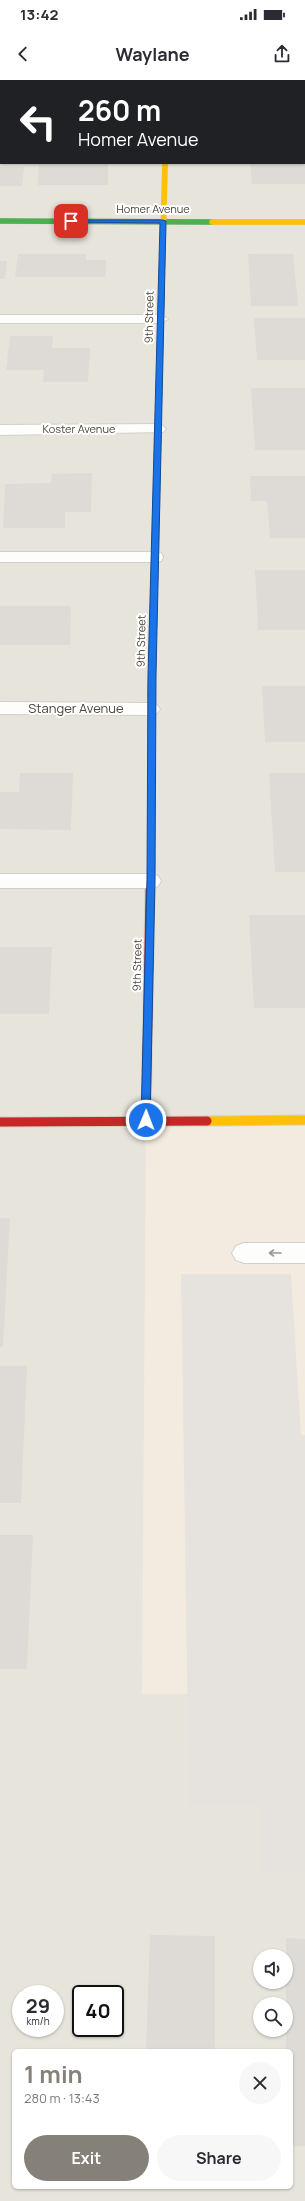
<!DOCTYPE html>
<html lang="en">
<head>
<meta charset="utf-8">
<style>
  :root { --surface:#fff; --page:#f7f7f7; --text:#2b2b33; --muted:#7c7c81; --accent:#868178 }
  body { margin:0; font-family:Manrope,sans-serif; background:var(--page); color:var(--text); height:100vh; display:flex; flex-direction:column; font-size:15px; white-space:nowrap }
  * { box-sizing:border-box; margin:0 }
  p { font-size:13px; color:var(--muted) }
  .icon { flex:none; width:22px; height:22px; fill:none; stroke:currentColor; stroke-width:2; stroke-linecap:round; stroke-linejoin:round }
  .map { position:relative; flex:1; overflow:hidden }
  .sheet { position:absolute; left:12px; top:1969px; width:281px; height:140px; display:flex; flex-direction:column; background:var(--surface); border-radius:6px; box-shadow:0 1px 3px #0004 }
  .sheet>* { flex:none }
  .hud { position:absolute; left:0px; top:0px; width:305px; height:84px; box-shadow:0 1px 3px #0004; background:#202124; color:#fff; overflow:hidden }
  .tools { position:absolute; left:253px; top:1869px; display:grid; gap:8px }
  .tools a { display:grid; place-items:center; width:40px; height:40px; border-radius:50%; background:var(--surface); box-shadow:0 1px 3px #0004; font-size:20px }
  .speed { position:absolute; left:12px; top:1905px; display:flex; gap:8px; font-size:20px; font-weight:700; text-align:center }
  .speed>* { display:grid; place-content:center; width:52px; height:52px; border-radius:50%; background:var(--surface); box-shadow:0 1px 3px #0004; line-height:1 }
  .speed small { font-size:10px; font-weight:400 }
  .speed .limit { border:2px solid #111; border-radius:6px; background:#fff; color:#111 }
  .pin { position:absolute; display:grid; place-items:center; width:34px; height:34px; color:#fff; margin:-17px; border-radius:8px; box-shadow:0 2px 6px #0006 }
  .me { position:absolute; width:44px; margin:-22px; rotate:1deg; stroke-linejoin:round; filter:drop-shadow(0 0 3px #0008) }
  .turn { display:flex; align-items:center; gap:14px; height:84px; padding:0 12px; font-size:18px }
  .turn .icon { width:52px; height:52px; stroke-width:2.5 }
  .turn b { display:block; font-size:28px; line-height:34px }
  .round { display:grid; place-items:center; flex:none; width:42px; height:42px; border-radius:21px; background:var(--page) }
  .head { display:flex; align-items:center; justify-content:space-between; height:68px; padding:0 12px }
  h1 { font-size:24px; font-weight:700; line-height:30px; color:var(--accent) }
  .action { display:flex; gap:8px; margin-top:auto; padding:8px 12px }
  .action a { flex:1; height:46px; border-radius:24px; background:var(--accent); color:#fff; font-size:16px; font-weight:700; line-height:46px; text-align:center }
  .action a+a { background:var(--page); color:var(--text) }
  .status { display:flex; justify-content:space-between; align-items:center; height:28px; padding:0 20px; background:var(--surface); direction:ltr }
  .status svg { height:11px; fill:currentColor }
  header { display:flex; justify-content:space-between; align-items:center; height:52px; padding:0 12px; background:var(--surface); font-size:18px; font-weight:700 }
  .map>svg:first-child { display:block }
  .residential { fill:#e7e4dc; fill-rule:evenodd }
  .commercial { fill:#f3ebdf }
  .parking { fill:#e6e3df }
  .building { fill:#dedbd6 }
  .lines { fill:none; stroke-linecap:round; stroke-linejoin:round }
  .lane-casing { stroke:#d2d0cb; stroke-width:2 }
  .street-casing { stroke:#d2d0cb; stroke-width:2 }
  .fast-far1-casing { stroke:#d3cfc5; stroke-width:6 }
  .fast-casing { stroke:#d3cfc5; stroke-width:8 }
  .slow-far2-casing { stroke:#d3cfc5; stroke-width:6 }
  .slow-far1-casing { stroke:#d3cfc5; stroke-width:8 }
  .slow-casing { stroke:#d3cfc5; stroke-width:11 }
  .jam-far1-casing { stroke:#d3cfc5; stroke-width:8 }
  .jam-casing { stroke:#d3cfc5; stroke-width:11 }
  .lane { fill:#fdfdfc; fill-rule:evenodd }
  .street { fill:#fdfdfc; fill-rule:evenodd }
  .fast-far1 { stroke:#4caf50; stroke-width:5.5 }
  .fast { stroke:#4caf50; stroke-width:7 }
  .slow-far2 { stroke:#ffc107; stroke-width:5.5 }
  .slow-far1 { stroke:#ffc107; stroke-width:7 }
  .slow { stroke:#ffc107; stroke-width:9 }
  .jam-far1 { stroke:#c62828; stroke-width:7 }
  .jam { stroke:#c62828; stroke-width:9 }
  .oneway { stroke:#9b9791 }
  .route { fill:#1a73e8; stroke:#114b97 }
  .labels { text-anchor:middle; stroke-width:4; stroke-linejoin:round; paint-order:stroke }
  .far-street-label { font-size:11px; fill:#4b4439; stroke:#fff }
  .street-label { font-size:13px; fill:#4b4439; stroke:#fff }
</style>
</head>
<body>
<div class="status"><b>13:42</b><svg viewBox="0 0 49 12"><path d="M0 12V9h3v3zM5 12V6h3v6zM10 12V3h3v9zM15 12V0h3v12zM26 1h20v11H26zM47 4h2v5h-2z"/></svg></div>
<header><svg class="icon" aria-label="back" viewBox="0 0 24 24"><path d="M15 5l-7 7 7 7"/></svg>Waylane<svg class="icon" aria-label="share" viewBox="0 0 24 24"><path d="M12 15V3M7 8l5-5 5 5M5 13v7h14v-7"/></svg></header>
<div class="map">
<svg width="305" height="2121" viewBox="0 0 305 2121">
  <rect width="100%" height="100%" fill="#f4f2ee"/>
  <path class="residential" d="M0,0H305V1040L142,1613L305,1614V2121H0ZM1,1H304V83H1ZM260,1876H286V1902H260ZM21,1914H55V1948H21ZM81,1914H115V1948H81ZM260,1924H286V1950H260ZM14,1971H291V2107H14Z"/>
  <path class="commercial" d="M146,1040H305V1614H142Z"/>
  <path class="parking" d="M181,1194H291L301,1355H305V1793H262L260,1726H189Z"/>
  <path class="building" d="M39,83H108V105H38Z
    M250,83H305V104H252Z
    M0,87H24L22,106H0Z
    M18,174H86V180H106L105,197H15Z
    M248,174H293L298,226H251Z
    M0,181H7L5,199H0Z
    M254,238H305V280H257Z
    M10,256H53L52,268H90L88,302H43L44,290H6Z
    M251,308H305V370H255Z
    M92,393L91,432H65V448H3L5,404L51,403L52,394Z
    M250,396H305V458H270L267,421H251Z
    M255,490H305V550H258Z
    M0,526H71L70,565H0Z
    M262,606H305V662H265Z
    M20,693H73L71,750L0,749V712H19Z
    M269,693H305V792H275Z
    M249,835H305V928H254Z
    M0,867H52L49,934H0Z
    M0,1138H10L3,1267H0Z
    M0,1286H27L21,1423H0Z
    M0,1455H33L27,1589H0Z
    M150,1855L215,1856V1971H146Z
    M286,1858L305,1859V2066H291V1971H286Z"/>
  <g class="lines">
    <g class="lane-casing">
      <path id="lane" d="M0,49H1V57H0Z
        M0,235H161L168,239L161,243H0Z
        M0,472H155L161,473L163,477L161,481L155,482H0Z
        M0,794H151L158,796L161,801L158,806L151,808H0Z
        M244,1163H305V1183H244L236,1180L232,1173L236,1166Z"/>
    </g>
    <g class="street-casing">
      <path id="street" d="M158,344L163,346L166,349L163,352L0,355V345Z
        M0,622L151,623L157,625L160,629L157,633L151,635L0,634Z"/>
    </g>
    <g class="fast-far1-casing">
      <path id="fast-far1" d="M0,141L212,142
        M158,357L162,202"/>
    </g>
    <g class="fast-casing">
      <path id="fast" d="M151,617L158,356"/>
    </g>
    <g class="slow-far2-casing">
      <path id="slow-far2" d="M212,142H305
        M162,202L165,83"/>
    </g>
    <g class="slow-far1-casing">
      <path id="slow-far1" d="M151,617V783"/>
    </g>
    <g class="slow-casing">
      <path id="slow" d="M207,1041L305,1040"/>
    </g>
    <g class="jam-far1-casing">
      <path id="jam-far1" d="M150,811L151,783"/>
    </g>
    <g class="jam-casing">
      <path id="jam" d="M146,1040L150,810
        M0,1042L207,1041"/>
    </g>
    <use href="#lane" class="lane"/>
    <use href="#street" class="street"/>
    <use href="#fast-far1" class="fast-far1"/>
    <use href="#fast" class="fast"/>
    <use href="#slow-far2" class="slow-far2"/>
    <use href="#slow-far1" class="slow-far1"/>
    <use href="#slow" class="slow"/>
    <use href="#jam-far1" class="jam-far1"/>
    <use href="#jam" class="jam"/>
  </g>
  <defs><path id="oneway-shaft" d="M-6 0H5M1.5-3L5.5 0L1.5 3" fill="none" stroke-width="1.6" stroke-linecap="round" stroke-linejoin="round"/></defs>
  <use class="oneway" href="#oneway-shaft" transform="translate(275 1173) rotate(-180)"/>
  <path class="route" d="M71,140H163L166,141L156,596L155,801L150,1040L146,1044L141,1040L147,801L148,596L160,143L69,142Z"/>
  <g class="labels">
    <g class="far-street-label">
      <text x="153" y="133">Homer Avenue</text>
      <text transform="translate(149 237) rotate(-89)" y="4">9th Street</text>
      <text x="79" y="353">Koster Avenue</text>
      <text transform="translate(141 561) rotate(-89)" y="4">9th Street</text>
      <text transform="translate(137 885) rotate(-89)" y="4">9th Street</text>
    </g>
    <g class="street-label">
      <text x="76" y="633">Stanger Avenue</text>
    </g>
  </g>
</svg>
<div class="tools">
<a><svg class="icon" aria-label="sound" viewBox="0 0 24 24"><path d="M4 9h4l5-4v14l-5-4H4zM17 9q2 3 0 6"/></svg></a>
<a><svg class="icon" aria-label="search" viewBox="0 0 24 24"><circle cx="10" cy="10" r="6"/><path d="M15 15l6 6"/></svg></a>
</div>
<div class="speed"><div>29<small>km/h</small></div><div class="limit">40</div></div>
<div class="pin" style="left:71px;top:141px;background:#d93025"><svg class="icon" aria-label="arrive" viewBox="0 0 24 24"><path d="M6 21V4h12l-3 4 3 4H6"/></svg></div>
<svg class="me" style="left:146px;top:1040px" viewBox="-20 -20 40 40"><circle r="17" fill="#1a73e8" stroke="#fff" stroke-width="3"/><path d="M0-11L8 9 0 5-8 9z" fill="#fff"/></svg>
<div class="hud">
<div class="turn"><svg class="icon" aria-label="left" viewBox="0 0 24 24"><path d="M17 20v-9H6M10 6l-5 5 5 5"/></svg><div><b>260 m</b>Homer Avenue</div></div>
</div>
<section class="sheet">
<div class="head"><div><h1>1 min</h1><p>280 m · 13:43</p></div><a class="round"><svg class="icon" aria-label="close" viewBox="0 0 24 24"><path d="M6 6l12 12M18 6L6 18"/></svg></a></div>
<div class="action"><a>Exit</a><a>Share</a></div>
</section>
</div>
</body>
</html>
